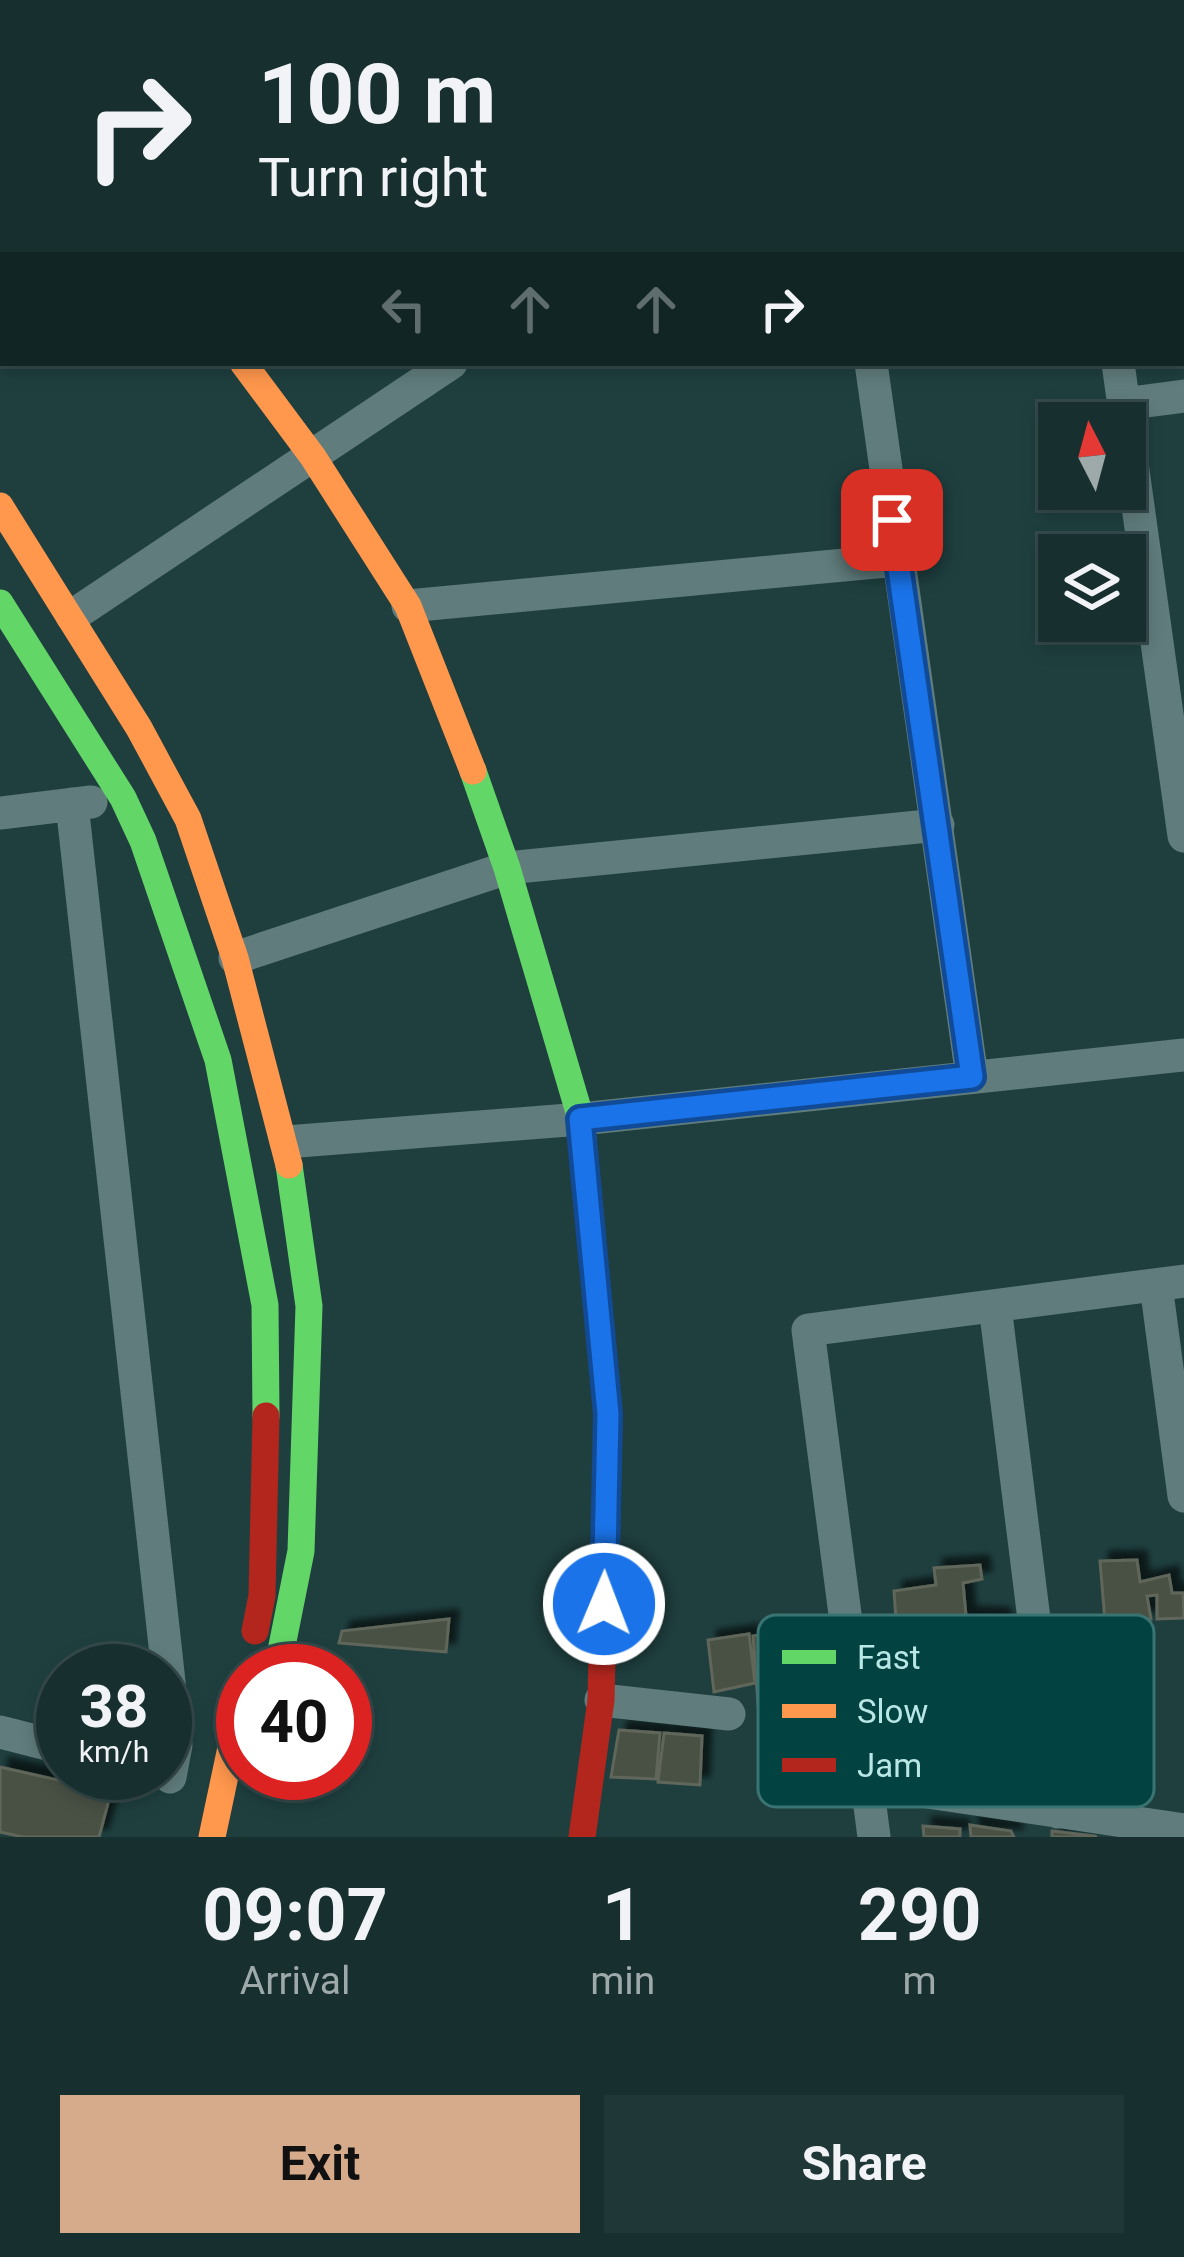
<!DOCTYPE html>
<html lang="en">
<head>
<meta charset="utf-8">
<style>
  :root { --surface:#172f2f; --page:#203737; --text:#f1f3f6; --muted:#9ea9aa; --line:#364a4b; --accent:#d6ab8b }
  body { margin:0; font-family:Roboto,sans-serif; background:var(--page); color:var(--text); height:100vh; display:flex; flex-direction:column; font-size:45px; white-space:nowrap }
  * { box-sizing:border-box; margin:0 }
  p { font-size:39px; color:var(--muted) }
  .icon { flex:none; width:66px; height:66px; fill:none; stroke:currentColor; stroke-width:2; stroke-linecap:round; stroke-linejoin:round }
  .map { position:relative; height:1837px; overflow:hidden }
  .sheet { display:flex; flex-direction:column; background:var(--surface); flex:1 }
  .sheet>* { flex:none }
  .top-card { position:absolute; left:0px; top:0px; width:1185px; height:366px; box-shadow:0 6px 18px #0003,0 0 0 3px var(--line); background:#172f2f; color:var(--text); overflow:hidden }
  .needle { width:78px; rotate:354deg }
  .controls { position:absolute; left:1038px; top:402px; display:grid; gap:24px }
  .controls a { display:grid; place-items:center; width:108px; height:108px; border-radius:0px; background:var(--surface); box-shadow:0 6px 18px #0003,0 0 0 3px var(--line); font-size:60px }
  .speed { position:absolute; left:36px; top:1644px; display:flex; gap:24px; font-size:60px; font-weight:700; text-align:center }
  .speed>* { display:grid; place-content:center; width:156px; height:156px; border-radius:50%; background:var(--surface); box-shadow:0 6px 18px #0003,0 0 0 3px var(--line); line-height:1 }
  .speed small { font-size:30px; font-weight:400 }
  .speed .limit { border:18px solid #d22; background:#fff; color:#111 }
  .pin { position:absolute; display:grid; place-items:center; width:102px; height:102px; color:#fff; margin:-51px; border-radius:24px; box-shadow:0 6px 18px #0006 }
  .me { position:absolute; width:132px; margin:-66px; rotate:1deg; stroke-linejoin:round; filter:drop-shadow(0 0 9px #0008) }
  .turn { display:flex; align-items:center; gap:42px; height:252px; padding:0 60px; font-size:54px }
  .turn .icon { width:156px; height:156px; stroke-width:2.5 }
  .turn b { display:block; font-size:84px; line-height:102px }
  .lanes { display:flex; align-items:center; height:114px; padding:0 60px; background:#0003; justify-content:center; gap:60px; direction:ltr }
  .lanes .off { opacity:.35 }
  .eta { display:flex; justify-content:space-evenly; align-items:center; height:204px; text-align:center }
  .eta b { font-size:72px; font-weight:700; line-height:84px }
  .action { display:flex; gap:24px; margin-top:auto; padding:24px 60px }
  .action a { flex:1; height:138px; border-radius:0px; background:var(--accent); color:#111; font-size:48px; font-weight:700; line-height:138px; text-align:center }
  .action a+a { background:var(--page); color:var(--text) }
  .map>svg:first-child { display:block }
  .building { fill:#495144; stroke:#60665a; stroke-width:3; filter:url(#shadow) }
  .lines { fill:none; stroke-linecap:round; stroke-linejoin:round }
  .street { stroke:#607c7c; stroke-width:33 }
  .fast { stroke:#63d668; stroke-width:27 }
  .slow { stroke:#ff974d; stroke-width:27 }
  .jam { stroke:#b3261e; stroke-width:27 }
  .route-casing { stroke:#114b97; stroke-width:30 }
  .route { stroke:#1a73e8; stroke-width:21 }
  .key { fill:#024241; stroke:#397473; stroke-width:3 }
  .key-label { font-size:33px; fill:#b9e7e6 }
</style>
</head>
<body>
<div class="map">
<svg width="1184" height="1837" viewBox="0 0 1184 1837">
  <defs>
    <filter id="shadow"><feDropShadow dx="9" dy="-9" stdDeviation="3" flood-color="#0009"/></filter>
  </defs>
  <rect width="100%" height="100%" fill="#1f3f3f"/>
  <path class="building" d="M1137,1560L1140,1582L1169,1575L1172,1593H1183L1184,1618L1157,1619V1595L1147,1596L1151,1619L1105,1621L1100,1561Z
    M980,1565L982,1579L963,1583L966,1616L1000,1617L1011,1652L945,1654L941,1621L931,1622L925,1658L938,1666L935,1691L913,1694L909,1635L897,1633L894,1591L936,1585L934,1568Z
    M449,1619L446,1652L339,1643L342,1631Z
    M749,1634L755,1683L714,1692L708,1640Z
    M767,1634L774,1664L797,1666L799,1686L836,1688L831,1723L847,1724L849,1737L761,1744L753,1636Z
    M619,1730L660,1733L656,1779L611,1777Z
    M664,1733L702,1736L700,1785L658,1782Z
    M0,1767L111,1792L99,1837H23L0,1832Z
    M970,1825L1011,1831L1014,1837H971Z
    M923,1826L960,1829V1837H924Z
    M1052,1831L1094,1836L1097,1837H1052Z"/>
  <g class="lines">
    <path class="street" d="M291,0L293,3
      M570,0L573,3
      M813,0V3
      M1068,0L1069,3
      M926,3L958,0
      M0,60L3,62
      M1182,137H1184
      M871,363L972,1077
      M1118,363L1184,836
      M1123,404L1184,396
      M408,606L897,560
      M72,616L451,363
      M72,804L176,1745L170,1777
      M0,813L91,802
      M235,958L507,868L938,825
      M286,1142L581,1119L1184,1055
      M1156,1285L1184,1496
      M995,1306L1058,1812
      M601,1700L729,1714
      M0,1732L63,1748
      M867,1783L1184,1830
      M874,1837L808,1330L1184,1281"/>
    <path class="fast" d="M0,603L123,798L143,841L218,1060L265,1305L266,1416
      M473,771L507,868L581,1119L608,1414L605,1529
      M277,1671L301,1551L309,1306L289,1165"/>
    <path class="slow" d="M243,363L313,457L408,606L473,771
      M0,506L139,728L188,819L235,958L289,1165
      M212,1837L243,1691"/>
    <path class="jam" d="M255,1631L262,1596L266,1416
      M582,1837L601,1700L605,1529"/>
  </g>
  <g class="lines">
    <g class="route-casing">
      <path id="route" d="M604,1604L608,1414L580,1119L972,1077L892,520"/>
    </g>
    <use href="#route" class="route"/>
  </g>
  <rect x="758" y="1615" width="396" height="192" rx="18" class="key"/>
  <rect x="782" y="1650" width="54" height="14" fill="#63d668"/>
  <rect x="782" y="1704" width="54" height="14" fill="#ff974d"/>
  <rect x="782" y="1758" width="54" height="14" fill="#b3261e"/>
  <g class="key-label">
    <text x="857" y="1669">Fast</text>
    <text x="857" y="1723">Slow</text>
    <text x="857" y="1777">Jam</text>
  </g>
</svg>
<div class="controls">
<a><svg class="needle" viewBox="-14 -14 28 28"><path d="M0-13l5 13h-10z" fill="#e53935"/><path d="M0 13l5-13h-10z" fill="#9ea9aa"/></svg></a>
<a><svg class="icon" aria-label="layers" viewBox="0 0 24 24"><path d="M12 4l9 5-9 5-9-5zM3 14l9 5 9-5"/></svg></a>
</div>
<div class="speed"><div>38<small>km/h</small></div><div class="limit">40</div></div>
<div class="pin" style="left:892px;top:520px;background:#d93025"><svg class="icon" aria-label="arrive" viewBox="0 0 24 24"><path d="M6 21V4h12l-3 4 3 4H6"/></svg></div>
<svg class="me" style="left:604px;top:1604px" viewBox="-20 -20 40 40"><circle r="17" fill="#1a73e8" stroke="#fff" stroke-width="3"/><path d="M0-11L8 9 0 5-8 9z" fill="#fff"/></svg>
<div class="top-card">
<div class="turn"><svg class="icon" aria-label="right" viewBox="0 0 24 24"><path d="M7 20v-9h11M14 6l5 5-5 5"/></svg><div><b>100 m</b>Turn right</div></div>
<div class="lanes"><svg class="icon off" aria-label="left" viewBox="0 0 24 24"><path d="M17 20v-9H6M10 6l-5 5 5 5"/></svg><svg class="icon off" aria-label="ahead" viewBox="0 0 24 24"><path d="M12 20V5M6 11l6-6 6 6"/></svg><svg class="icon off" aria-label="ahead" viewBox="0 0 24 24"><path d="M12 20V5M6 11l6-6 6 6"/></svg><svg class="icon" aria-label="right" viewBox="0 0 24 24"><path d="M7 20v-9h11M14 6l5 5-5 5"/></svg></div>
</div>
</div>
<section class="sheet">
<div class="eta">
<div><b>09:07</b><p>Arrival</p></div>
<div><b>1</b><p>min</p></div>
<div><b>290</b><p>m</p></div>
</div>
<div class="action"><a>Exit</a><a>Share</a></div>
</section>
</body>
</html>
